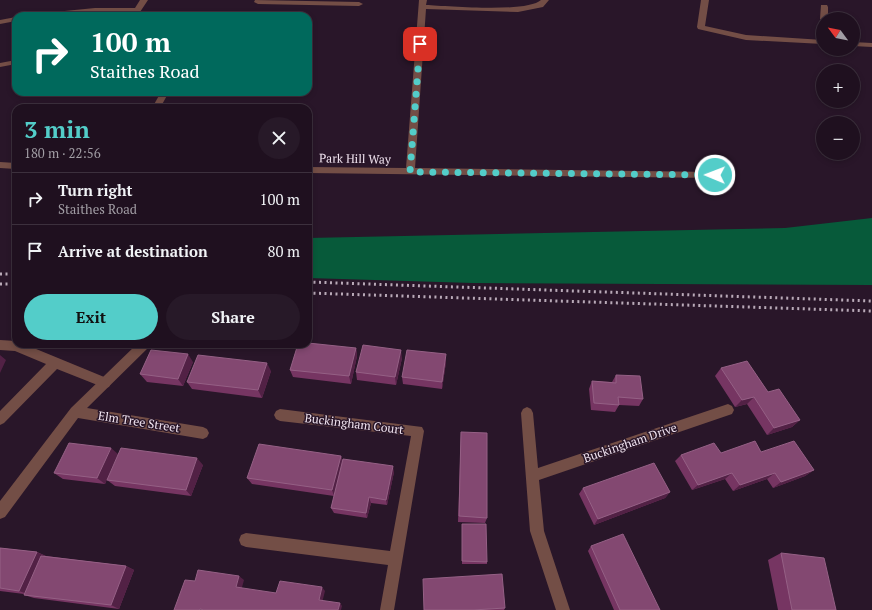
<!DOCTYPE html>
<html lang="en">
<head>
<meta charset="utf-8">
<style>
  :root { --surface:#1f101f; --page:#271928; --text:#f1f3f6; --muted:#a19da4; --line:#3c303d; --accent:#53cdc9 }
  body { margin:0; font-family:"PT Serif",serif; background:var(--page); color:var(--text); height:100vh; display:flex; flex-direction:column; font-size:15px; white-space:nowrap }
  * { box-sizing:border-box; margin:0 }
  p { font-size:13px; color:var(--muted) }
  .icon { flex:none; width:22px; height:22px; fill:none; stroke:currentColor; stroke-width:2; stroke-linecap:round; stroke-linejoin:round }
  .map { position:relative; flex:1; overflow:hidden }
  .drawer { position:absolute; left:12px; top:104px; width:300px; height:244px; display:flex; flex-direction:column; background:var(--surface); border-radius:12px; box-shadow:0 2px 6px #0003,0 0 0 1px var(--line) }
  .drawer>* { flex:none }
  .top-card { position:absolute; left:12px; top:12px; width:300px; height:84px; border-radius:12px; box-shadow:0 2px 6px #0003,0 0 0 1px var(--line); background:#00695c; color:#fff; overflow:hidden }
  .needle { width:26px; rotate:302deg }
  .fabs { position:absolute; left:816px; top:12px; display:grid; gap:8px }
  .fabs a { display:grid; place-items:center; width:44px; height:44px; border-radius:50%; background:var(--surface); box-shadow:0 2px 6px #0003,0 0 0 1px var(--line); font-size:20px }
  .pin { position:absolute; display:grid; place-items:center; width:34px; height:34px; color:#fff; margin:-17px; border-radius:8px; box-shadow:0 2px 6px #0006 }
  .me { position:absolute; width:44px; margin:-22px; rotate:271deg; stroke-linejoin:round; filter:drop-shadow(0 0 3px #0008) }
  .turn { display:flex; align-items:center; gap:14px; height:84px; padding:0 12px; font-size:18px }
  .turn .icon { width:52px; height:52px; stroke-width:2.5 }
  .turn b { display:block; font-size:28px; line-height:34px }
  .round { display:grid; place-items:center; flex:none; width:42px; height:42px; border-radius:21px; background:var(--page) }
  .head { display:flex; align-items:center; justify-content:space-between; height:68px; padding:0 12px }
  h1 { font-size:24px; font-weight:700; line-height:30px; color:var(--accent) }
  .button { display:flex; gap:8px; margin-top:auto; padding:8px 12px }
  .button a { flex:1; height:46px; border-radius:24px; background:var(--accent); color:#111; font-size:16px; font-weight:700; line-height:46px; text-align:center }
  .button a+a { background:var(--page); color:var(--text) }
  ul { padding:0; list-style:none }
  li { display:flex; align-items:center; gap:12px; height:52px; padding:0 12px; border-top:1px solid var(--line) }
  li div { flex:1 }
  li b { display:block; font-size:15px }
  li em { font-style:normal }
  .map>svg:first-child { display:block }
  .forest { fill:#075a3a }
  .lines { fill:none; stroke-linecap:round; stroke-linejoin:round }
  .service { fill:#734e46; fill-rule:evenodd }
  .minor { fill:#734e46; fill-rule:evenodd }
  .rail { stroke:#b9aab8; stroke-width:3; stroke-dasharray:2 3.5; stroke-linecap:butt }
  .wall { fill:#763562 }
  .shaded-wall { fill:#522145 }
  .building { fill:#834871; stroke:#956085 }
  .route { stroke:#53cdc9; stroke-width:7; stroke-dasharray:0 12.6 }
  .labels { text-anchor:middle; stroke-width:3; stroke-linejoin:round; paint-order:stroke }
  .street-label { font-size:12px; fill:#f1e4f0; stroke:#291629 }
</style>
</head>
<body>
<div class="map">
<svg width="872" height="610" viewBox="0 0 872 610">
  <rect width="100%" height="100%" fill="#291629"/>
  <path class="forest" d="M872,218V285L473,283L308,278V238L785,228Z"/>
  <g class="lines">
    <path class="service" d="M0,340L16,341V344H24L109,379L111,383L109,387L105,388L57,369L4,423L0,425V411L46,364L15,351L0,350Z"/>
    <path class="minor" d="M140,0H148L140,12H95L56,16H30L34,14L95,8H135Z
      M255,0L359,2L363,4L359,6L258,4L254,2Z
      M419,0H427L426,5C448,6 527,13 541,0H549L543,7L518,12L426,9L415,168L715,172L720,175L715,178L308,173V167L406,168Z
      M701,0H709L705,26L746,35L823,40V44L746,40L698,29L697,27Z
      M821,5H827L828,7V19H823V21L820,19Z
      M16,17V21L0,24V20Z
      M853,42L872,43V47L853,46Z
      M16,60V64L0,67V63Z
      M161,92H169L160,108H152Z
      M0,162L16,163V169L0,168Z
      M137,344H151L149,347L87,408L203,427L207,429L209,433L207,437L203,439L78,418L5,517L0,519V501L71,408Z
      M728,404L732,406L734,410L732,414L539,480L544,531L570,610H556L530,531L521,413L523,409L527,407L531,409L533,413L538,468Z
      M280,409L422,427L424,431L394,610H380L388,565L246,547L241,545L239,540L241,535L246,533L390,551L411,436L280,421L276,419L274,415L276,411Z"/>
    <path class="rail" d="M0,274H16
      M308,282L872,301
      M0,284H16
      M308,293L872,311"/>
  </g>
  <path class="wall" d="M356,348L357,356L351,384L293,377L290,370Z
    M402,358L396,385L357,380L356,372Z
    M193,362L183,386L147,382L140,374Z
    M446,362L442,389L403,384L402,377Z
    M721,368L768,392L800,420L792,427L767,435L747,404L735,407L715,376Z
    M271,371L262,398L192,389L187,382Z
    M616,375L643,399L639,406L619,405L615,412L591,410L589,389L592,381L612,382Z
    M461,432L487,518L485,523L458,522Z
    M761,452L814,470L805,476L773,488L767,479L733,491L725,479L692,490L675,461L681,455Z
    M118,454L105,484L63,479L54,473Z
    M341,456L343,462L394,472L387,505L371,503L367,518L334,513L331,508L334,496L252,484L247,478Z
    M203,465L191,496L115,486L107,480Z
    M583,488L670,492L665,498L594,525L579,494Z
    M462,524L487,562V564H462Z
    M591,546L660,610H614L588,551Z
    M0,548L37,552L46,556L126,566L134,570L119,609L34,598L24,595V594L0,591Z
    M781,553L836,610H778L768,560Z
    M505,608L504,610H424Z"/>
  <path class="shaded-wall" d="M356,348L357,356L351,384L349,376Z
    M401,350L402,358L396,385L395,377Z
    M188,354L193,362L183,386L178,379Z
    M446,354V362L442,389V382Z
    M0,355L6,360L0,373Z
    M267,363L271,371L262,398L258,390Z
    M754,397L747,404L735,407L742,400Z
    M800,420L792,427L767,435L774,428Z
    M111,448L118,454L105,484L97,478Z
    M341,456L343,462L334,496L332,490Z
    M197,458L203,465L191,496L186,490Z
    M393,466L394,472L387,505L386,500Z
    M814,470L805,476L773,488L781,482Z
    M732,473L725,479L692,490L698,485Z
    M775,473L767,479L733,491L740,485Z
    M670,492L665,498L594,525L598,519Z
    M369,497L371,503L367,518L366,513Z
    M37,552L47,557L30,595L19,591Z
    M126,566L134,570L119,609L111,605Z
    M239,576L244,580L241,591L236,587Z
    M322,587L325,591L322,603L319,600Z
    M340,603L342,606L341,610H338Z"/>
  <path class="building" d="M308,343L356,348L349,376L290,370L298,344H308Z
    M363,345L401,350L395,377L356,372Z
    M151,350L188,354L178,379L140,374Z
    M407,350L446,354L442,382L402,377Z
    M198,355L267,363L258,390L187,382Z
    M747,361L768,392L779,389L800,420L774,428L754,397L742,400L721,368Z
    M616,375L640,376L643,399L618,397L619,405L594,403L592,381L616,383Z
    M461,432L487,433V518L459,516Z
    M755,441L761,452L794,441L814,470L781,482L775,473L740,485L732,473L698,485L681,455L714,443L721,453Z
    M69,443L111,448L97,478L54,473Z
    M259,444L341,456L332,490L247,478Z
    M121,448L197,458L186,490L107,480Z
    M343,459L393,466L386,500L369,497L366,513L331,508Z
    M654,463L670,492L598,519L583,488Z
    M462,524H486L487,562L462,561Z
    M623,534L660,610H620L591,546Z
    M0,548L37,552L19,591L0,588Z
    M781,553L824,558L836,610H792Z
    M41,556L126,566L111,605L24,595Z
    M198,570L239,576L236,587L276,593L280,581L322,587L319,600L340,603L338,610H204L200,609V610H174L185,580L195,581Z
    M502,574L505,608L473,610H424L423,579Z"/>
  <g class="lines">
    <path class="route" d="M420,44L410,172L715,175"/>
  </g>
  <g class="labels">
    <g class="street-label">
      <text transform="translate(355 159) rotate(1)" y="4">Park Hill Way</text>
      <text transform="translate(139 422) rotate(9)" y="4">Elm Tree Street</text>
      <text transform="translate(354 424) rotate(7)" y="4">Buckingham Court</text>
      <text transform="translate(630 443) rotate(-19)" y="4">Buckingham Drive</text>
    </g>
  </g>
</svg>
<div class="fabs">
<a><svg class="needle" viewBox="-14 -14 28 28"><path d="M0-13l5 13h-10z" fill="#e53935"/><path d="M0 13l5-13h-10z" fill="#a19da4"/></svg></a>
<a>+</a>
<a>−</a>
</div>
<div class="pin" style="left:420px;top:44px;background:#d93025"><svg class="icon" aria-label="arrive" viewBox="0 0 24 24"><path d="M6 21V4h12l-3 4 3 4H6"/></svg></div>
<svg class="me" style="left:715px;top:175px" viewBox="-20 -20 40 40"><circle r="17" fill="#53cdc9" stroke="#fff" stroke-width="3"/><path d="M0-11L8 9 0 5-8 9z" fill="#fff"/></svg>
<div class="top-card">
<div class="turn"><svg class="icon" aria-label="right" viewBox="0 0 24 24"><path d="M7 20v-9h11M14 6l5 5-5 5"/></svg><div><b>100 m</b>Staithes Road</div></div>
</div>
<section class="drawer">
<div class="head"><div><h1>3 min</h1><p>180 m · 22:56</p></div><a class="round"><svg class="icon" aria-label="close" viewBox="0 0 24 24"><path d="M6 6l12 12M18 6L6 18"/></svg></a></div>
<ul>
<li><svg class="icon" aria-label="right" viewBox="0 0 24 24"><path d="M7 20v-9h11M14 6l5 5-5 5"/></svg><div><b>Turn right</b><p>Staithes Road</p></div><em>100 m</em></li>
<li><svg class="icon" aria-label="arrive" viewBox="0 0 24 24"><path d="M6 21V4h12l-3 4 3 4H6"/></svg><div><b>Arrive at destination</b></div><em>80 m</em></li>
</ul>
<div class="button"><a>Exit</a><a>Share</a></div>
</section>
</div>
</body>
</html>
